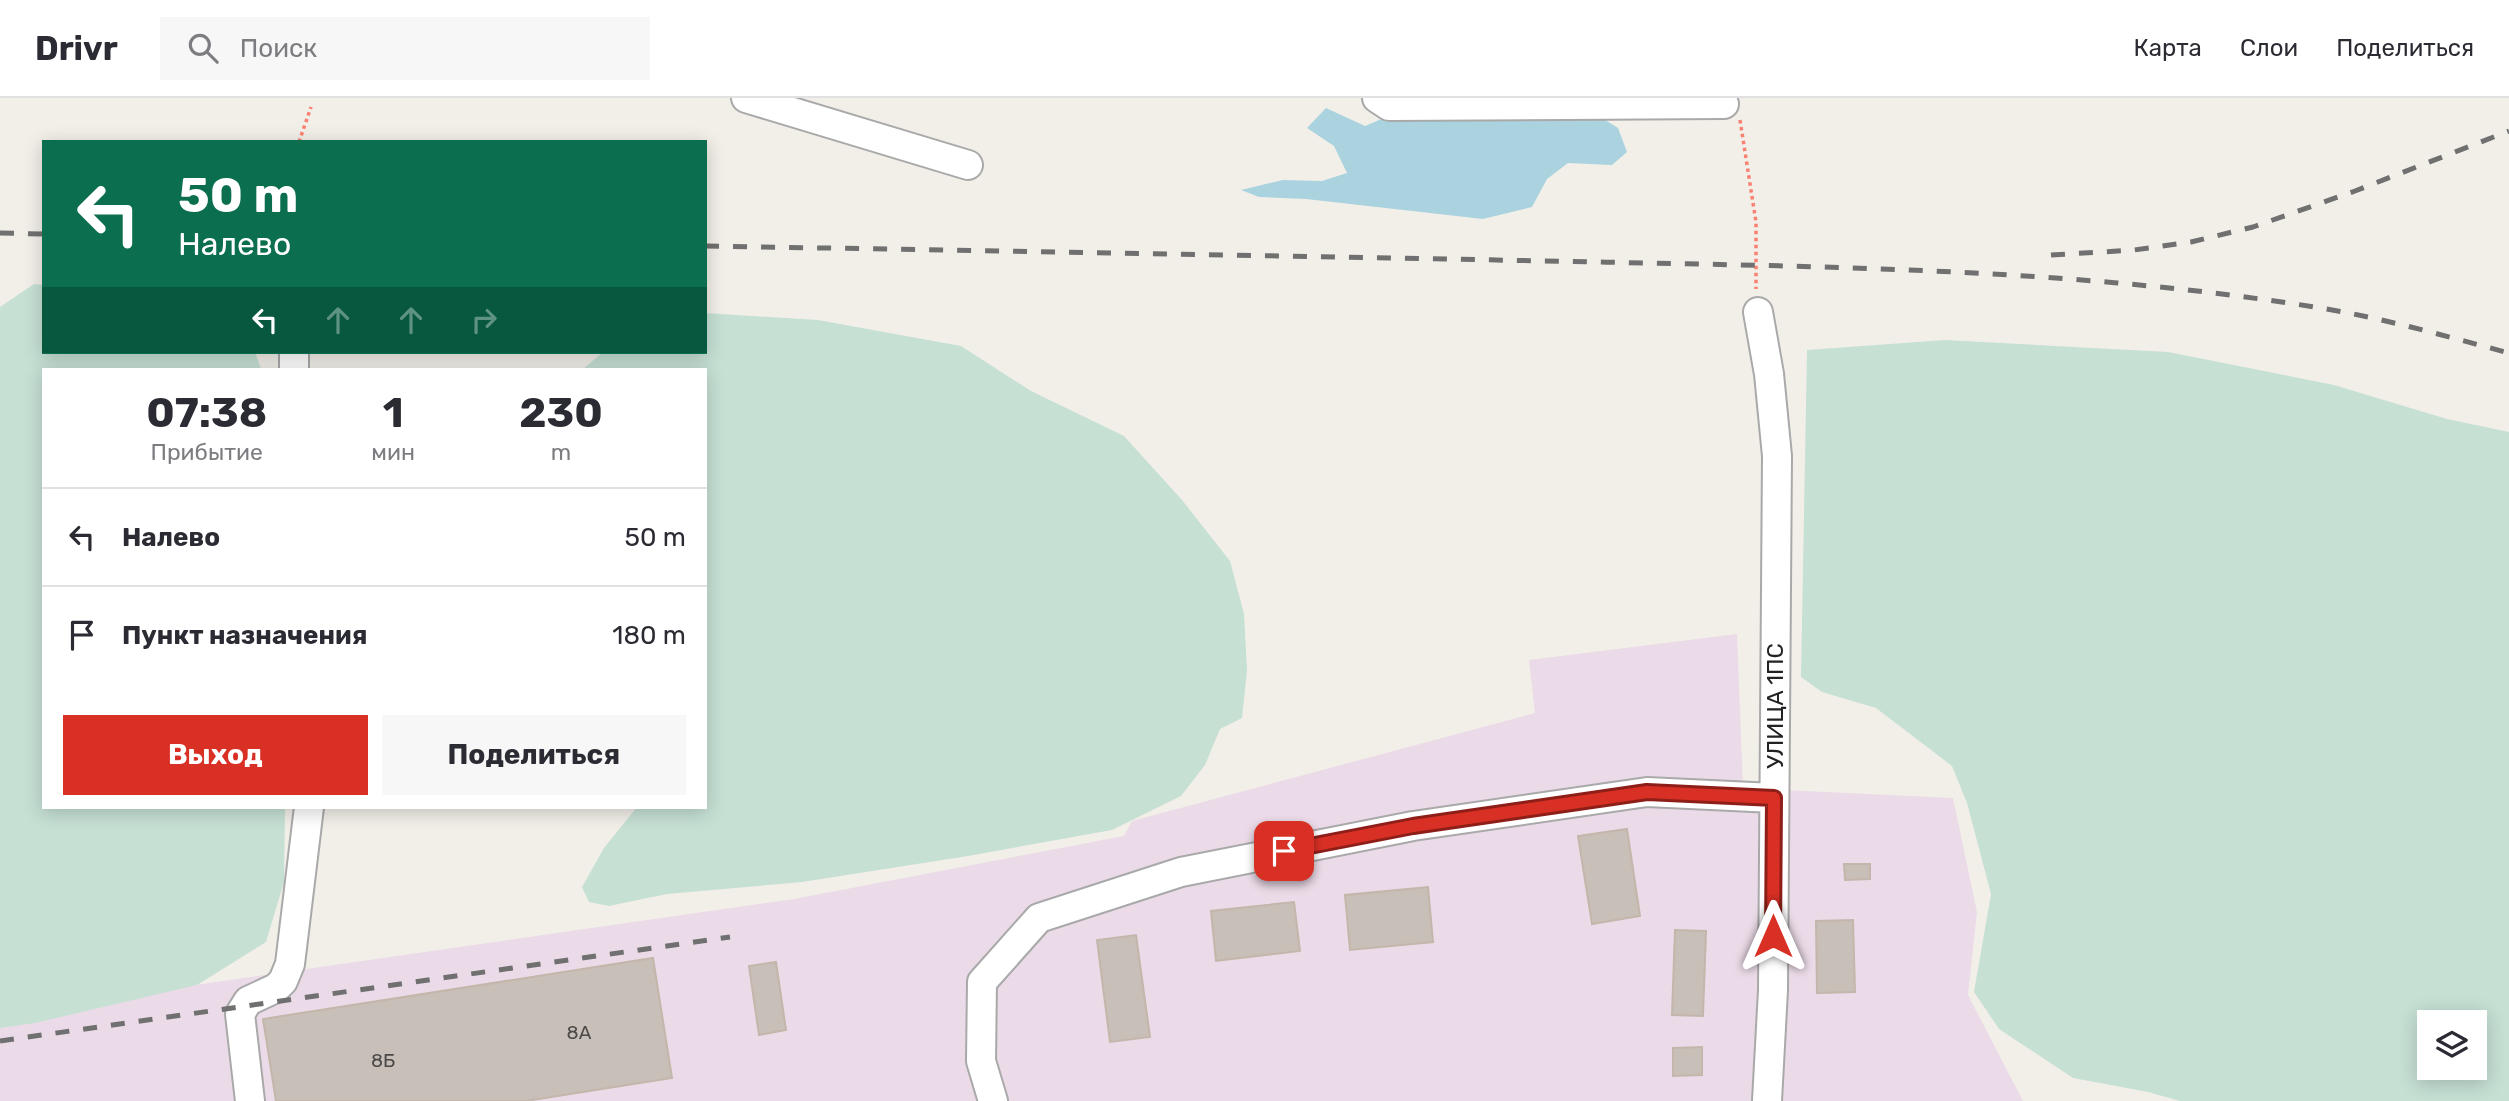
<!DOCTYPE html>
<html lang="ru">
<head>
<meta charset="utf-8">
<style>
  :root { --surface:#fff; --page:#f7f7f7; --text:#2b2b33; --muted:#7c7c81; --line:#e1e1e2; --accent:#d93025 }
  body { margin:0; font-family:Rubik,sans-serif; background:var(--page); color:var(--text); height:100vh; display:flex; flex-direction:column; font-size:26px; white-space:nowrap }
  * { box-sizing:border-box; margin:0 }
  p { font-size:23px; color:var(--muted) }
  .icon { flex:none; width:38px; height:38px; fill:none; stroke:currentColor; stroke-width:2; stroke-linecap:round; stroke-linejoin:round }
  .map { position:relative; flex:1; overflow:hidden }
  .sheet { position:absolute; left:42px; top:270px; width:665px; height:441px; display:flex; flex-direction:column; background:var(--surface); border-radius:0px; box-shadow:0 4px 18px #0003 }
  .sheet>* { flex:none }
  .hud { position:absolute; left:42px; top:42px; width:665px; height:214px; border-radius:0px; box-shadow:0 4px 18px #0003; background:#0b6e4f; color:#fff; overflow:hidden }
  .fabs { position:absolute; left:2417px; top:912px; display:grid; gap:14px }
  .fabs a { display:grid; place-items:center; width:70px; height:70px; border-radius:0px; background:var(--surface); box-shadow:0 4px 18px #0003; font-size:35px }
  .pin { position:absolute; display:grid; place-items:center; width:60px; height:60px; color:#fff; margin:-30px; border-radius:14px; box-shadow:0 4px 10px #0006 }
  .me { position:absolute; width:77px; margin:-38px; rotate:0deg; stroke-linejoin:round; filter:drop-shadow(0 0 5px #0008) }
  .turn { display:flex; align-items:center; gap:24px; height:147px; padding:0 21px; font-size:32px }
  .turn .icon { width:91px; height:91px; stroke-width:2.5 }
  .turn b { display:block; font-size:49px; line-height:60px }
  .lanes { display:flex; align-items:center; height:66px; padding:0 21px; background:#0003; justify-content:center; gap:35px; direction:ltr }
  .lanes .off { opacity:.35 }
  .eta { display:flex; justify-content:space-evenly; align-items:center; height:119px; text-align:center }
  .eta b { font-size:42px; font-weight:700; line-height:49px }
  .button { display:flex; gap:14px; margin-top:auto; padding:14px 21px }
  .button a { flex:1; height:80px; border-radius:0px; background:var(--accent); color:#fff; font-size:28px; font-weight:700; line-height:80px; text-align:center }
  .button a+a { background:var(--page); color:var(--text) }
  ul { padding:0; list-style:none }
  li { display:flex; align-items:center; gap:21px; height:98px; padding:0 21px; border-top:2px solid var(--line) }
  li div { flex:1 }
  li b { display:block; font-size:26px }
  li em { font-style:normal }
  header { display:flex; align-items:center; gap:42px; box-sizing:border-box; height:98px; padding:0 35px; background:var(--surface); border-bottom:2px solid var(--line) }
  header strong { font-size:33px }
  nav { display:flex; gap:38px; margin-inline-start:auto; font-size:24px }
  .search { width:490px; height:63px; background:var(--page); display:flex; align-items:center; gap:18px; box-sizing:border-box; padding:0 24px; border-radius:0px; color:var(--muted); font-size:26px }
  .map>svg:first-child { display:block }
  .industrial { fill:#ebdbe8 }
  .wetland { fill:#c6e0d4; fill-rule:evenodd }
  .water { fill:#aad3df }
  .building { fill:#c7bfb8; stroke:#c4b6ab; stroke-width:2 }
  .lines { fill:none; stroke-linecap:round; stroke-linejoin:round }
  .minor-casing { stroke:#a9a9a9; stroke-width:32 }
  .path { stroke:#fa8072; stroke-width:3.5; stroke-dasharray:3.5 3.5; stroke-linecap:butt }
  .minor { stroke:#fff; stroke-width:28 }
  .rail { stroke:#707070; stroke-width:5; stroke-dasharray:14 14; stroke-linecap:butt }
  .route-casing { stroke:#8d1f18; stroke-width:18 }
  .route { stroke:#d93025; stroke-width:12 }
  .labels { text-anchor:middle; stroke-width:6; stroke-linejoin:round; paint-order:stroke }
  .number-label { font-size:19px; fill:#4b4948 }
  .street-label { font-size:23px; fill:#222; stroke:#fff }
</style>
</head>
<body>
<header>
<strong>Drivr</strong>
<div class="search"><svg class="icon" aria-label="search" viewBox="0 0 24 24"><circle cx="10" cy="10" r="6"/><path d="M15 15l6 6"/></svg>Поиск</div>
<nav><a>Карта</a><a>Слои</a><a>Поделиться</a></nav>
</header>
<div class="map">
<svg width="2509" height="1003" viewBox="0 0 2509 1003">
  <rect width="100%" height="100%" fill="#f2efe9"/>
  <path class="industrial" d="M1737,536L1743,690L1953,700L1977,814L1968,897L2023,1003H0V915L794,801L1124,738L1132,723L1535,615L1529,562Z"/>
  <path class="wetland" d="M34,186L44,187V254H255L261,271H44V709H285L284,784L266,844L197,887L35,925L0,930V209Z
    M705,215L818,222L961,248L1031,293L1124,338L1182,402L1230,463L1244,516L1247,572L1242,620L1220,631L1205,667L1181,698L1112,732L968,758L802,784L667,796L609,808L589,804L582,789L604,750L637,709H705V271H583L603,254H705Z
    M1945,242L2168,254L2334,287L2447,321L2509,334V1003H2180L2148,994L2073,980L1999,931L1974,894L1991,796L1967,705L1952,668L1876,610L1822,594L1801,579L1807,252ZM2474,924V970H2429V924Z"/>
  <path class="water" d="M1326,10L1365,28L1398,14L1597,17L1618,30L1627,54L1612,67L1568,65L1547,81L1532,109L1483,121L1306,101L1259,99L1241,92L1283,82L1322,83L1347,75L1334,48L1307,30Z"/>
  <path class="building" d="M1627,731L1640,818L1592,826L1578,738Z
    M1844,766H1870V781L1845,782Z
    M1428,789L1433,844L1350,852L1345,797Z
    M1294,804L1300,853L1216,863L1211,813Z
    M1853,822L1855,894L1817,895L1816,823Z
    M1675,832L1706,833L1703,918L1672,917Z
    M1136,837L1150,939L1110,944L1097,842Z
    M653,860L672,980L526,1003H276L263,921Z
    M776,864L786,932L759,937L749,868Z
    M1702,949V977L1673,978V950Z"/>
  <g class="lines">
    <g class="minor-casing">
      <path id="minor" d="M746,0L968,67
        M1377,0L1389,8L1724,6
        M1758,214L1769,276L1777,358L1773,892L1767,1003
        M294,254V271
        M250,1003L240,916L248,903L276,890L283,883L290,866L309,709
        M993,1003L981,963L982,884L1039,820L1181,774L1413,728L1647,694L1774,700"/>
    </g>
    <path class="path" d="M1740,22L1756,124V191
      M299,44L311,9"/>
    <use href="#minor" class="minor"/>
    <path class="rail" d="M0,135L44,136
      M705,148C1003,153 1300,158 1597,164C1837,169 2077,171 2314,209C2380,219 2445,238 2509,255
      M2051,157L2134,152L2191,144L2253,129L2355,93L2509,33
      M0,943L730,839"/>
  </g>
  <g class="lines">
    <g class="route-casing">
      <path id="route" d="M1284,753L1413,728L1647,694L1774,700L1773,838"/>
    </g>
    <use href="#route" class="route"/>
  </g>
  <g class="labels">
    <g class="number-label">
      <text x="579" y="941">8А</text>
      <text x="383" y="969">8Б</text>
    </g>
    <g class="street-label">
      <text transform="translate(1775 608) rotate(-90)" y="8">УЛИЦА 1ПС</text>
    </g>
  </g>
</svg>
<div class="fabs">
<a><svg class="icon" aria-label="layers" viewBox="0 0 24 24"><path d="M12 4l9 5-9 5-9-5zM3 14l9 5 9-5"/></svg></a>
</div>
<div class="pin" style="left:1284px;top:753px;background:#d93025"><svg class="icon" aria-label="arrive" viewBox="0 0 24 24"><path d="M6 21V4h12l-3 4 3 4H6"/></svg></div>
<svg class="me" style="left:1773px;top:838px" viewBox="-20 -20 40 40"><path d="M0-17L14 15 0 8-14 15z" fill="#d93025" stroke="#fff" stroke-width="4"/></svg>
<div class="hud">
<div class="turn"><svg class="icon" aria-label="left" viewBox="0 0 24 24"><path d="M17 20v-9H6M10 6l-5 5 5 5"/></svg><div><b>50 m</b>Налево</div></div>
<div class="lanes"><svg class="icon" aria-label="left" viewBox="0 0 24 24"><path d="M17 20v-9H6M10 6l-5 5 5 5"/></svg><svg class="icon off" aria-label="ahead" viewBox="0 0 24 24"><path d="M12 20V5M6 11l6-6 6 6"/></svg><svg class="icon off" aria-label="ahead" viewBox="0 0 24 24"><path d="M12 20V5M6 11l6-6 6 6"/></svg><svg class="icon off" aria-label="right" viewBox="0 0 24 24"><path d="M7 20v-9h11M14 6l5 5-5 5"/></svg></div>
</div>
<section class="sheet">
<div class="eta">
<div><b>07:38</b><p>Прибытие</p></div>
<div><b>1</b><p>мин</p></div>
<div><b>230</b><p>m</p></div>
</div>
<ul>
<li><svg class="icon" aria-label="left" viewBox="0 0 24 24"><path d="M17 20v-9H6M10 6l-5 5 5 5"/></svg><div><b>Налево</b></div><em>50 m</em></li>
<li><svg class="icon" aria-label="arrive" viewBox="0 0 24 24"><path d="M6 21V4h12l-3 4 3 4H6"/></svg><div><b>Пункт назначения</b></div><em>180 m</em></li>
</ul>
<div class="button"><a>Выход</a><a>Поделиться</a></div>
</section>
</div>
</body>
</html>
